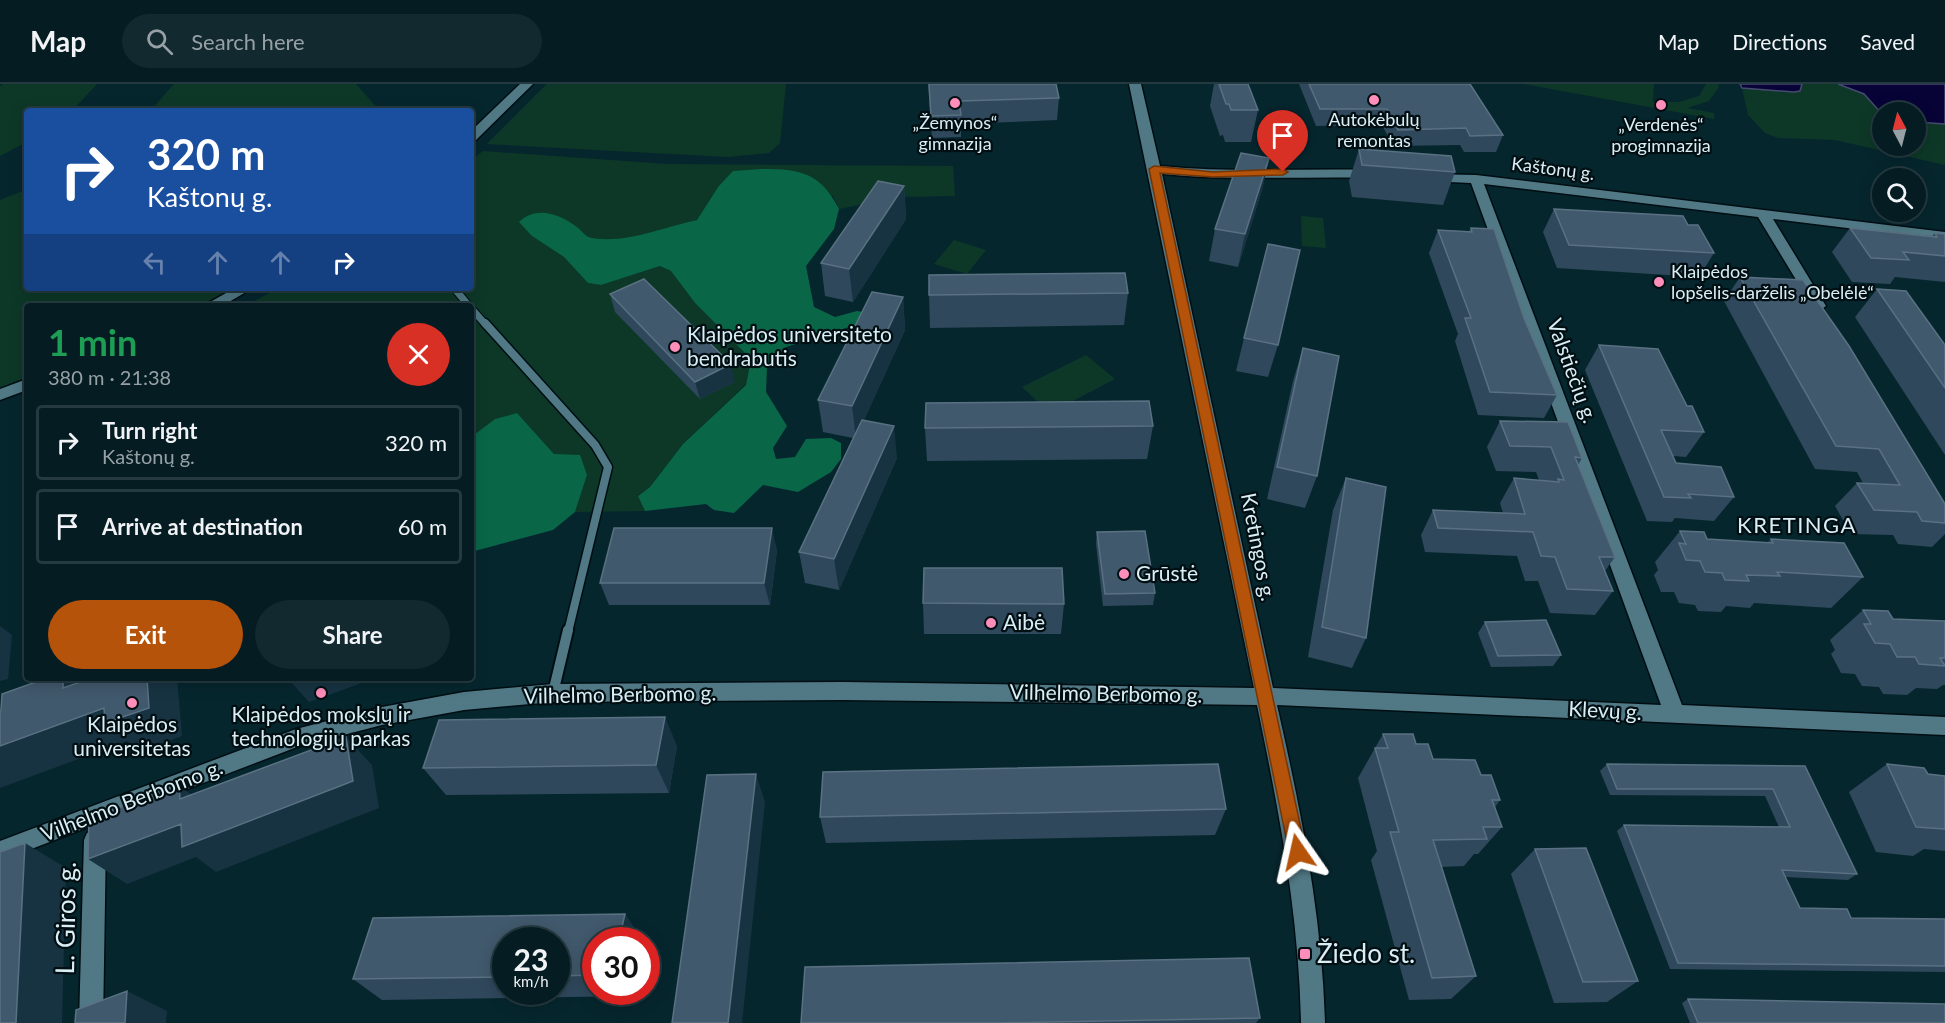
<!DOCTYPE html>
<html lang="en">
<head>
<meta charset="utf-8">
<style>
  :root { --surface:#041c22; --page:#12292f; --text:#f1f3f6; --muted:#97a1a5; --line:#253a40; --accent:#b45309 }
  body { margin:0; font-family:Lato,sans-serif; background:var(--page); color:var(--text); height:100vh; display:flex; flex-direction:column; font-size:22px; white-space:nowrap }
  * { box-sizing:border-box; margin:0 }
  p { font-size:20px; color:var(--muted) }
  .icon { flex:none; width:33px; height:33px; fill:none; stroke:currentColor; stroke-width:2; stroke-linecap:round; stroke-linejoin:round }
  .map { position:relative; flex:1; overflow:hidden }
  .panel { position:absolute; left:24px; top:219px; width:450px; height:378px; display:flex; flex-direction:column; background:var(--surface); border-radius:6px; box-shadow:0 3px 15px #0003,0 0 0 2px var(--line) }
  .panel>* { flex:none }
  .banner { position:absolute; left:24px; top:24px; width:450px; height:183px; border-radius:6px; box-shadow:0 3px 15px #0003,0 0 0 2px var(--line); background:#1a4fa0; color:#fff; overflow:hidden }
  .needle { width:39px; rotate:353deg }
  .fabs { position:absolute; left:1872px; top:18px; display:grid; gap:12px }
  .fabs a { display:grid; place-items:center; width:54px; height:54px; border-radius:50%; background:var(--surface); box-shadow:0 3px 15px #0003,0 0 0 2px var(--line); font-size:30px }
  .speed { position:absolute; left:492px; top:843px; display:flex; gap:12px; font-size:30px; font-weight:700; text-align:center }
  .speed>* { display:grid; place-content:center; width:78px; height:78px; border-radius:50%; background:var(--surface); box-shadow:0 3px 15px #0003,0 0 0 2px var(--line); line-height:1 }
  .speed small { font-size:15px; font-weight:400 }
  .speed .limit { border:9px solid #d22; background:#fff; color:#111 }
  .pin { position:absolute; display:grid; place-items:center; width:51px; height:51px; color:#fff; margin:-62px -26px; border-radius:50% 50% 50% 0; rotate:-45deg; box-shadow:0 0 6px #0007 }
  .pin .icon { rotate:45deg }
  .me { position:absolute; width:66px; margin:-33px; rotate:349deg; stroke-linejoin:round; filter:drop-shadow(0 0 4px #0008) }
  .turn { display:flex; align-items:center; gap:21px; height:126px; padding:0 24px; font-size:27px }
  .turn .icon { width:78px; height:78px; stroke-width:2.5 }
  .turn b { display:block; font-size:42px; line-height:51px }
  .lanes { display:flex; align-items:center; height:57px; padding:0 24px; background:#0003; justify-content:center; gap:30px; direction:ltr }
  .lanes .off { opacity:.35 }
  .round { display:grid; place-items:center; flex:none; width:63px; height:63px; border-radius:32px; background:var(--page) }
  .summary { display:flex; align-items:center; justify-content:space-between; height:102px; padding:0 24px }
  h1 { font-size:36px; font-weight:700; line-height:45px; color:#1e9e55 }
  .primary-button { display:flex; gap:12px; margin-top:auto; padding:12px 24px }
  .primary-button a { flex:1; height:69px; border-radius:36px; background:var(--accent); color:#fff; font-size:24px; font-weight:700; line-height:69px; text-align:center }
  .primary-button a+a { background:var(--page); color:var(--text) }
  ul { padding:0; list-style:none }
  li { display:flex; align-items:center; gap:18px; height:75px; margin:0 12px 9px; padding:0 12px; border:3px solid var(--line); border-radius:6px }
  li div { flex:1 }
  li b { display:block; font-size:22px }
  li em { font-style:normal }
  header { display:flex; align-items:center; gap:36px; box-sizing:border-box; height:84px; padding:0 30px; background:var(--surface); border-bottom:2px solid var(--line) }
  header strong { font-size:28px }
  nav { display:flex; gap:33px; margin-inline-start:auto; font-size:21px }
  .search { width:420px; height:54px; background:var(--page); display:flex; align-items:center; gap:15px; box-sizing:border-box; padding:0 21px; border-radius:33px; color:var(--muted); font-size:22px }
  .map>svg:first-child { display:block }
  .green { fill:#0d3827 }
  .forest { fill:#096748 }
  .water { fill:#070337; stroke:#464a70; stroke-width:1.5 }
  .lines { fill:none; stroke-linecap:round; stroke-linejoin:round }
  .service-far2-casing { stroke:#000e13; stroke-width:9 }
  .service-far1-casing { stroke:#000e13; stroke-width:11 }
  .service-casing { stroke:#000e13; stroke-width:14 }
  .minor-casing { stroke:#000e13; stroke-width:3 }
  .service-far2 { stroke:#507985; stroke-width:7 }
  .service-far1 { stroke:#507985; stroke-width:8 }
  .service { stroke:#507985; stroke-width:10 }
  .minor { fill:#507985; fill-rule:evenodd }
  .wall { fill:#2f485c; fill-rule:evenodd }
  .shaded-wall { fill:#173342 }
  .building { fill:#41596c; stroke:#597182; stroke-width:1.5 }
  .route { fill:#b45309; stroke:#753606; stroke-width:1.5 }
  .poi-dot { fill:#ff8eba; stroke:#010e12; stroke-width:2 }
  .labels { text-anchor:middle; stroke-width:4.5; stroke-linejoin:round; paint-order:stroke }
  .far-poi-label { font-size:18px; fill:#d9eef5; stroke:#010e12 }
  .far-street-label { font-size:18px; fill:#d9eef5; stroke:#010e12 }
  .poi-label { font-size:21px; fill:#d9eef5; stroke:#010e12; text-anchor:start }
  .street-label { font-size:21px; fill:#d9eef5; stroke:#010e12 }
  .neighbourhood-label { font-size:22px; letter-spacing:1.5px; fill:#d9eef5; stroke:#010e12 }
  .near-street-label { font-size:26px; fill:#d9eef5; stroke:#010e12 }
  .near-poi-label { font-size:26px; fill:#d9eef5; stroke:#010e12; text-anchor:start }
</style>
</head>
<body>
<header>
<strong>Map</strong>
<div class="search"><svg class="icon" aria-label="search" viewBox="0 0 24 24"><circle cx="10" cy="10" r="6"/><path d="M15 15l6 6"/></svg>Search here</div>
<nav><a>Map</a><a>Directions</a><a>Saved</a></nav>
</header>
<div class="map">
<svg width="1945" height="939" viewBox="0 0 1945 939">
  <rect width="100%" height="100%" fill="#06262e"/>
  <path class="green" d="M3,0H97L72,27H27V58L0,72V2Z
    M174,0H356L380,27H150Z
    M547,0H786L780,59L769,69L727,73L487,60Z
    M1524,0H1654L1653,18H1679L1699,12L1706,0H1718L1719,3L1709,17L1687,24L1714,29V35Z
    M1802,0H1838L1864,10L1882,30V62H1916V38L1945,40V81L1835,56L1778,54L1765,49L1748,31L1742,4L1800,7Z
    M483,67L667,80L953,82L955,112L898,113L839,125L833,112L718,103L697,136C669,142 618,163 590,154C586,152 582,147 579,145L532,152L564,173L588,199L601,201L660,182L671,187L695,219L751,275L746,300L683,360L650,403L638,411L645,427L575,428L587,392L554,370L517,329L495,335L471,353V222H245L279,204H471V76Z
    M27,105V204H234L198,222H27V293L0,304V116Z
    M1301,132L1323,134L1326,164L1302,162Z
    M954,156L986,166L967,190L934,180Z
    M1086,271L1115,295L1050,329L1022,303Z"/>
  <path class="forest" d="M761,85C800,85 820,88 839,125L834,145L806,182L814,223L835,233L857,227L868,229L862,239L786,263L767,282L766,308L787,342L773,364L776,375L795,373L806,355L831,354L841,359V375L831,388L798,408L763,401L734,429L714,426L706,420L645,427L638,412L650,403L683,360L746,301L751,275L695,219L671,187L660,182L601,201L588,199L564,173L532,152L519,138C536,121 560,130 577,143C582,147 586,153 592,154C626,160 664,143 697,136L718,103L733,87Z
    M517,329L554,370L580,371L587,391L575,428L553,446L471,468V353L495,335Z"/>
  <path class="water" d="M1740,0H1802L1800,7L1794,8L1742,4Z
    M1838,0H1945V40L1916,38V28L1882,30L1864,10Z"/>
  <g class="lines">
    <g class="service-far2-casing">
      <path id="service-far2" d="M454,204L469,222
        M471,224L486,241"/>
    </g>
    <g class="service-far1-casing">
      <path id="service-far1" d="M485,239L595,361L608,383L568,548"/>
    </g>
    <g class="service-casing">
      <path id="service" d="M553,609L568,546"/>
    </g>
    <g class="minor-casing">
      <path id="minor" d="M520,0H533L475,57L471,58V47Z
        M1129,0H1141L1160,82C1232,89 1304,84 1377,86L1383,90L1377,94C1305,92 1233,97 1162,90L1273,604L1661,621L1471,99L1428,97L1422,93L1423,90L1476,91L1945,148V156L1773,135L1826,222L1819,227L1812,222L1758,133L1484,100L1682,621L1945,633V651L1277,621C1301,727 1322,831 1325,939H1301C1299,831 1279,727 1257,621L843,616L553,618L464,626L382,641L297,663L0,777V757L296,645L382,623L464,608L553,600L843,598L1254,604Z
        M235,204H253L222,222H203Z
        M27,295V306L0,316V305Z
        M95,746L103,749L106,756L103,939H79L84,756L87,749Z"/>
    </g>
    <use href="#service-far2" class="service-far2"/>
    <use href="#service-far1" class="service-far1"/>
    <use href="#service" class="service"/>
    <use href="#minor" class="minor"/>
  </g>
  <path class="wall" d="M928,0H1056L1059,14L1057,36L961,40V53L932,54Z
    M1214,0H1248L1258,26L1251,58H1225L1223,51L1220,52L1210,22Z
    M1299,0H1470L1503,51L1496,68H1464L1460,61L1393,62L1382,41L1316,42Z
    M1359,65L1455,88L1443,121L1352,113L1349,97Z
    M1269,74L1262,106L1238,183L1209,177L1215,145Z
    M904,102L906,135L853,218L825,212L821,179Z
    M1554,125L1688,141L1714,169L1699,193L1557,184L1543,148Z
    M1471,144L1524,234L1557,311L1544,334L1478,331L1455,257L1458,250L1429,169L1438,146L1469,147Z
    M1850,144L1932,152L1935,149L1945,150V198L1895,193L1890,200L1852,198L1832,168Z
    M1740,193L1945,420V450L1932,463L1898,460L1893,451L1851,450L1835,422L1857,399H1863L1857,388L1815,385L1724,217Z
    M1877,205L1945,261V371L1855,233Z
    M1128,209L1124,241L930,244L929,211Z
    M610,210L735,298L700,315L615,228Z
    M903,213L905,246L864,336L897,374L839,506L805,499L799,468L853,354L823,348L818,316Z
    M1244,254L1278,261L1268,293L1236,287Z
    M1599,261L1704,348L1686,373L1673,372L1676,379L1734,413L1714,437L1675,434L1672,438L1647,437L1585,286Z
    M1303,264L1317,392L1305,424L1267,415L1293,297Z
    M1500,337L1582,374L1578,381L1615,473L1605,487L1613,507L1595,531L1550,529L1538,497H1525L1517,472L1425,468L1421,451L1433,426L1503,429L1500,419L1514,394L1539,396L1536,388L1496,387L1487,363Z
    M1153,342L1147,375L927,377L925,344Z
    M1346,394L1366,554L1352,584L1308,573L1333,426Z
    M1680,447L1707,455L1767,459L1771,455L1863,493L1831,524L1754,519L1750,524L1726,522L1721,528L1698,527L1695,521L1679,519L1674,508H1661L1654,491L1658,486L1655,478Z
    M1097,448L1155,509L1153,521L1103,522L1096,460Z
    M777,466L770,521H609L600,499Z
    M923,519L1064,520L1061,550H924Z
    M1863,526L1893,535L1945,537V601H1943L1937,605L1916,604L1907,611L1883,610L1879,603L1862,602L1855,590L1841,589L1831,570L1835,566L1830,556Z
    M1485,538L1561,571L1553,582L1491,583L1478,549Z
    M1383,650L1416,660L1433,675L1481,691L1500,716L1495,723L1502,743L1478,770H1474L1464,782L1441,783L1476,892L1451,915L1409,916L1371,776L1377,767L1358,694Z
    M677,662L669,709L446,711L423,684Z
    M1607,680L1805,682L1857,790L1848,796L1785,793L1800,824L1851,834L1945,835V888L1670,885L1617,747L1624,741L1779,743L1765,712L1610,711L1600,687Z
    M1887,680L1928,690L1945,692V767L1924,765L1913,772L1876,768L1849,708Z
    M1226,725L1215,751L826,759L820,733Z
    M1535,765L1638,897L1607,918L1554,919L1511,790Z
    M625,830L640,853V856H596V908H631L630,912L382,916L353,895L373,834ZM506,856H556V908H506Z
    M1688,915L1945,939H1690L1682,919Z
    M1260,934L1256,939H801Z"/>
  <path class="shaded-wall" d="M1269,74L1262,106L1238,183L1245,150Z
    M904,102L906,135L853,218L849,185Z
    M903,213L905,246L856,354L852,322Z
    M731,280L735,298L700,315L695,298Z
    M894,342L897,374L839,506L834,475Z
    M772,444L777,466L770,521L764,499Z
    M0,542L12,551L8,595L0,597Z
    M63,594H70L99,618L104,624L147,594H177L182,652L140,668L127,657L0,704V649L63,604Z
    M299,594H358L359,600L309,618L290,597Z
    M665,633L677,662L669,709L656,681Z
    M346,653L372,681L379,724L216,788L196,773L127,800L88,775Z
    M756,690L765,718L742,939H728Z
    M179,701L213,728L180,715Z
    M25,759L66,784L62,939H16Z
    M625,830L640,853V856H619Z
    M127,907L167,927L166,939H125Z"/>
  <path class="building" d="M929,0H1056L1059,14L959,17L961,31L931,32Z
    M1219,0H1248L1258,26H1231L1229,20H1226Z
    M1309,0H1470L1503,51L1470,52L1466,44L1398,46L1387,25H1320Z
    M1359,65L1451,72L1455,88L1362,81Z
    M1241,69L1269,74L1245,150L1215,145Z
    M878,97L904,102L849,185L821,179Z
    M1554,125L1683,132L1688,141H1698L1714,169L1569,161Z
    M1471,144L1494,145L1524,234L1557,311L1490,308L1465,234H1471L1438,146L1472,148Z
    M1850,144L1937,153L1935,149L1945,150V172L1903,168L1909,176L1871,174Z
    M1268,160L1300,166L1278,261L1244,254Z
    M1125,189L1128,209L929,211V191Z
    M1740,193L1803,196L1849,262L1945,420V439L1922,437L1917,428L1874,426L1857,399L1900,401L1879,365L1836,362Z
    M644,195L731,280L695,298L610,210Z
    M1877,205L1906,207L1945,261V304Z
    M872,208L903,213L852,322L818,316Z
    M1599,261L1658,265L1687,322H1692L1704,348L1661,346L1676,379L1721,383L1734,413L1688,410L1691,414L1664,413Z
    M1303,264L1339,272L1317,392L1277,383Z
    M1149,317L1153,342L925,344L926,319Z
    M862,336L894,342L834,475L799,468Z
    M1500,337L1568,338L1582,374L1575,373L1615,473H1599L1613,507L1567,505L1555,473L1541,472L1533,448L1438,444L1433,426L1525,430L1514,394L1559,398L1558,395L1564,396L1551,363L1510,362Z
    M1346,394L1386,403L1366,554L1322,543Z
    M614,444H772L764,499H600Z
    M1145,447L1155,509L1105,510L1097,448Z
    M1680,447L1704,448L1707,455L1773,459L1771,455L1844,459L1863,493L1777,488L1780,492L1746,491L1749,497L1725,496L1722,489L1705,488L1700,477L1686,476L1679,459L1686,460Z
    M924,484H1062L1064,520L923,519Z
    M1863,526L1888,527L1893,535L1945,537V574H1940L1945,582L1919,580L1915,573H1897L1890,560L1875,559L1864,540H1871Z
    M1546,536L1561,571L1498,572L1485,538Z
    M47,594H63V604L92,594H147L149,624L105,639L104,624L0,662V627L1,626L2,610Z
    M290,594H299L290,597Z
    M665,633L656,681L423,684L439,636Z
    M1383,650H1413L1416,660H1428L1433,675L1475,676L1481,691H1491L1500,716H1492L1502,743H1483L1487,755L1433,756L1476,892L1432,894L1390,748H1399L1375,664H1388Z
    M346,653L353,697L182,763L181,740L88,775L89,735L179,701L180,715Z
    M1218,680L1226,725L820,733L823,688Z
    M1607,680L1805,682L1857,790L1782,786L1800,824L1847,825L1851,834L1945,835V882L1678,879L1624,741L1790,743L1773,705H1617Z
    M1887,680L1924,684L1928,690L1945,692V745L1916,743Z
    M756,690L728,939H672L707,691Z
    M25,759L16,939H0V768Z
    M1586,764L1638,897L1583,898L1535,765Z
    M625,830L619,856H596V891L556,892V856H506V893L353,895L373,834Z
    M1249,874L1260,934L997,939H801L805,883Z
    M127,907L125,939H75L76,926Z
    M1688,915L1945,920V939H1698Z"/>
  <path class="route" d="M1154,82L1213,88L1283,85L1288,88L1283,91L1213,93L1160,89L1306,768L1303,773L1298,775L1292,773L1289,768L1149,85Z"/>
  <g class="poi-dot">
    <circle cx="1374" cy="16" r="6"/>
    <circle cx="955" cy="19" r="6"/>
    <circle cx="1661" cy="21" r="6"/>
    <circle cx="1659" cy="198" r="6"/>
    <circle cx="675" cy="263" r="6"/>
    <circle cx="1124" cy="490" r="6"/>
    <circle cx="991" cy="539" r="6"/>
    <circle cx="321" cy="609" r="6"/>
    <circle cx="132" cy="619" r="6"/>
    <rect x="1299" y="864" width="12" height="12" rx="3"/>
  </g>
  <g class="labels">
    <g class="far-poi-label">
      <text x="1374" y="42">Autokėbulų<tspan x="1374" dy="21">remontas</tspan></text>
      <text x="955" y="45">„Žemynos“<tspan x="955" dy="21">gimnazija</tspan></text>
      <text x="1661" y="47">„Verdenės“<tspan x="1661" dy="21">progimnazija</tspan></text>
      <text x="1671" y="194" text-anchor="start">Klaipėdos<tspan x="1671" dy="21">lopšelis-darželis „Obelėlė“</tspan></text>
    </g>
    <g class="far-street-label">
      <text transform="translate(1553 85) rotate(7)" y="6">Kaštonų g.</text>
    </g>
    <g class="poi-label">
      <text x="687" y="258">Klaipėdos universiteto<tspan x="687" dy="24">bendrabutis</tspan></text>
      <text x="1136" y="497">Grūstė</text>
      <text x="1003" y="546">Aibė</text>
      <text x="321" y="638" text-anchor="middle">Klaipėdos mokslų ir<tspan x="321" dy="24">technologijų parkas</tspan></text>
      <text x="132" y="648" text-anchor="middle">Klaipėdos<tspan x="132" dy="24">universitetas</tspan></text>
    </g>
    <g class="street-label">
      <text transform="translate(1572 287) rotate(70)" y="7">Valstiečių g.</text>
      <text transform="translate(1258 463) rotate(79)" y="7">Kretingos g.</text>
      <text transform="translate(1106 610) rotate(1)" y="7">Vilhelmo Berbomo g.</text>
      <text transform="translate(620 611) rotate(-1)" y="7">Vilhelmo Berbomo g.</text>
      <text transform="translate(1605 627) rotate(3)" y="7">Klevų g.</text>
      <text transform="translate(132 717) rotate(-21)" y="7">Vilhelmo Berbomo g.</text>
    </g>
    <g class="neighbourhood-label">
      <text x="1797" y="449">KRETINGA</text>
    </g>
    <g class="near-street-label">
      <text transform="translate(66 834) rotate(-89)" y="9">L. Giros g.</text>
    </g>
    <g class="near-poi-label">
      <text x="1317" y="879">Žiedo st.</text>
    </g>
  </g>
</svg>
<div class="fabs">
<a><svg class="needle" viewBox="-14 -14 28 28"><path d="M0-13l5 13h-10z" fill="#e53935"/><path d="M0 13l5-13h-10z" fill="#97a1a5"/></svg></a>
<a><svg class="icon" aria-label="search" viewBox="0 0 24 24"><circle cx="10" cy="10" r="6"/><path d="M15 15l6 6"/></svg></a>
</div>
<div class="speed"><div>23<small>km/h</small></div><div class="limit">30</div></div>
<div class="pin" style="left:1283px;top:88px;background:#d93025"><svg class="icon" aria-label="arrive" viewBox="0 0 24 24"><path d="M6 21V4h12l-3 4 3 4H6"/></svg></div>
<svg class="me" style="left:1298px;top:768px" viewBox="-20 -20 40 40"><path d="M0-17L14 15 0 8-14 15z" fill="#b45309" stroke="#fff" stroke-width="4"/></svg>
<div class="banner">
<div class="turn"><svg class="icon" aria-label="right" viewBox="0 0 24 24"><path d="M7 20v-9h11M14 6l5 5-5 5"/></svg><div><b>320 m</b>Kaštonų g.</div></div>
<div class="lanes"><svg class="icon off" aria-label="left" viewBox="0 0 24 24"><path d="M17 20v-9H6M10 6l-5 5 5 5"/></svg><svg class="icon off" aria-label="ahead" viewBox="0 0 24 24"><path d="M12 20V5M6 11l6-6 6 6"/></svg><svg class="icon off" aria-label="ahead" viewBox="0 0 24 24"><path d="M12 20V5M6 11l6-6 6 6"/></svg><svg class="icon" aria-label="right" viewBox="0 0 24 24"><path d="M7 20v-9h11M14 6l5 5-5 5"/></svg></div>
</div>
<section class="panel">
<div class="summary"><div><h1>1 min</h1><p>380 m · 21:38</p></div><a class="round" style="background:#d93025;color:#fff"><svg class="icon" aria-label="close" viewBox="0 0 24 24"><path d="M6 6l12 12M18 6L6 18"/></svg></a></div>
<ul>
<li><svg class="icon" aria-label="right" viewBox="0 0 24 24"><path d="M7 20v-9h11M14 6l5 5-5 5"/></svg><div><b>Turn right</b><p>Kaštonų g.</p></div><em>320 m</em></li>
<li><svg class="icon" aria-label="arrive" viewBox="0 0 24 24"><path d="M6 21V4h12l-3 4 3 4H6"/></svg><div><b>Arrive at destination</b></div><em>60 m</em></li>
</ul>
<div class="primary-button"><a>Exit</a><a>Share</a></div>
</section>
</div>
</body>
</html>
